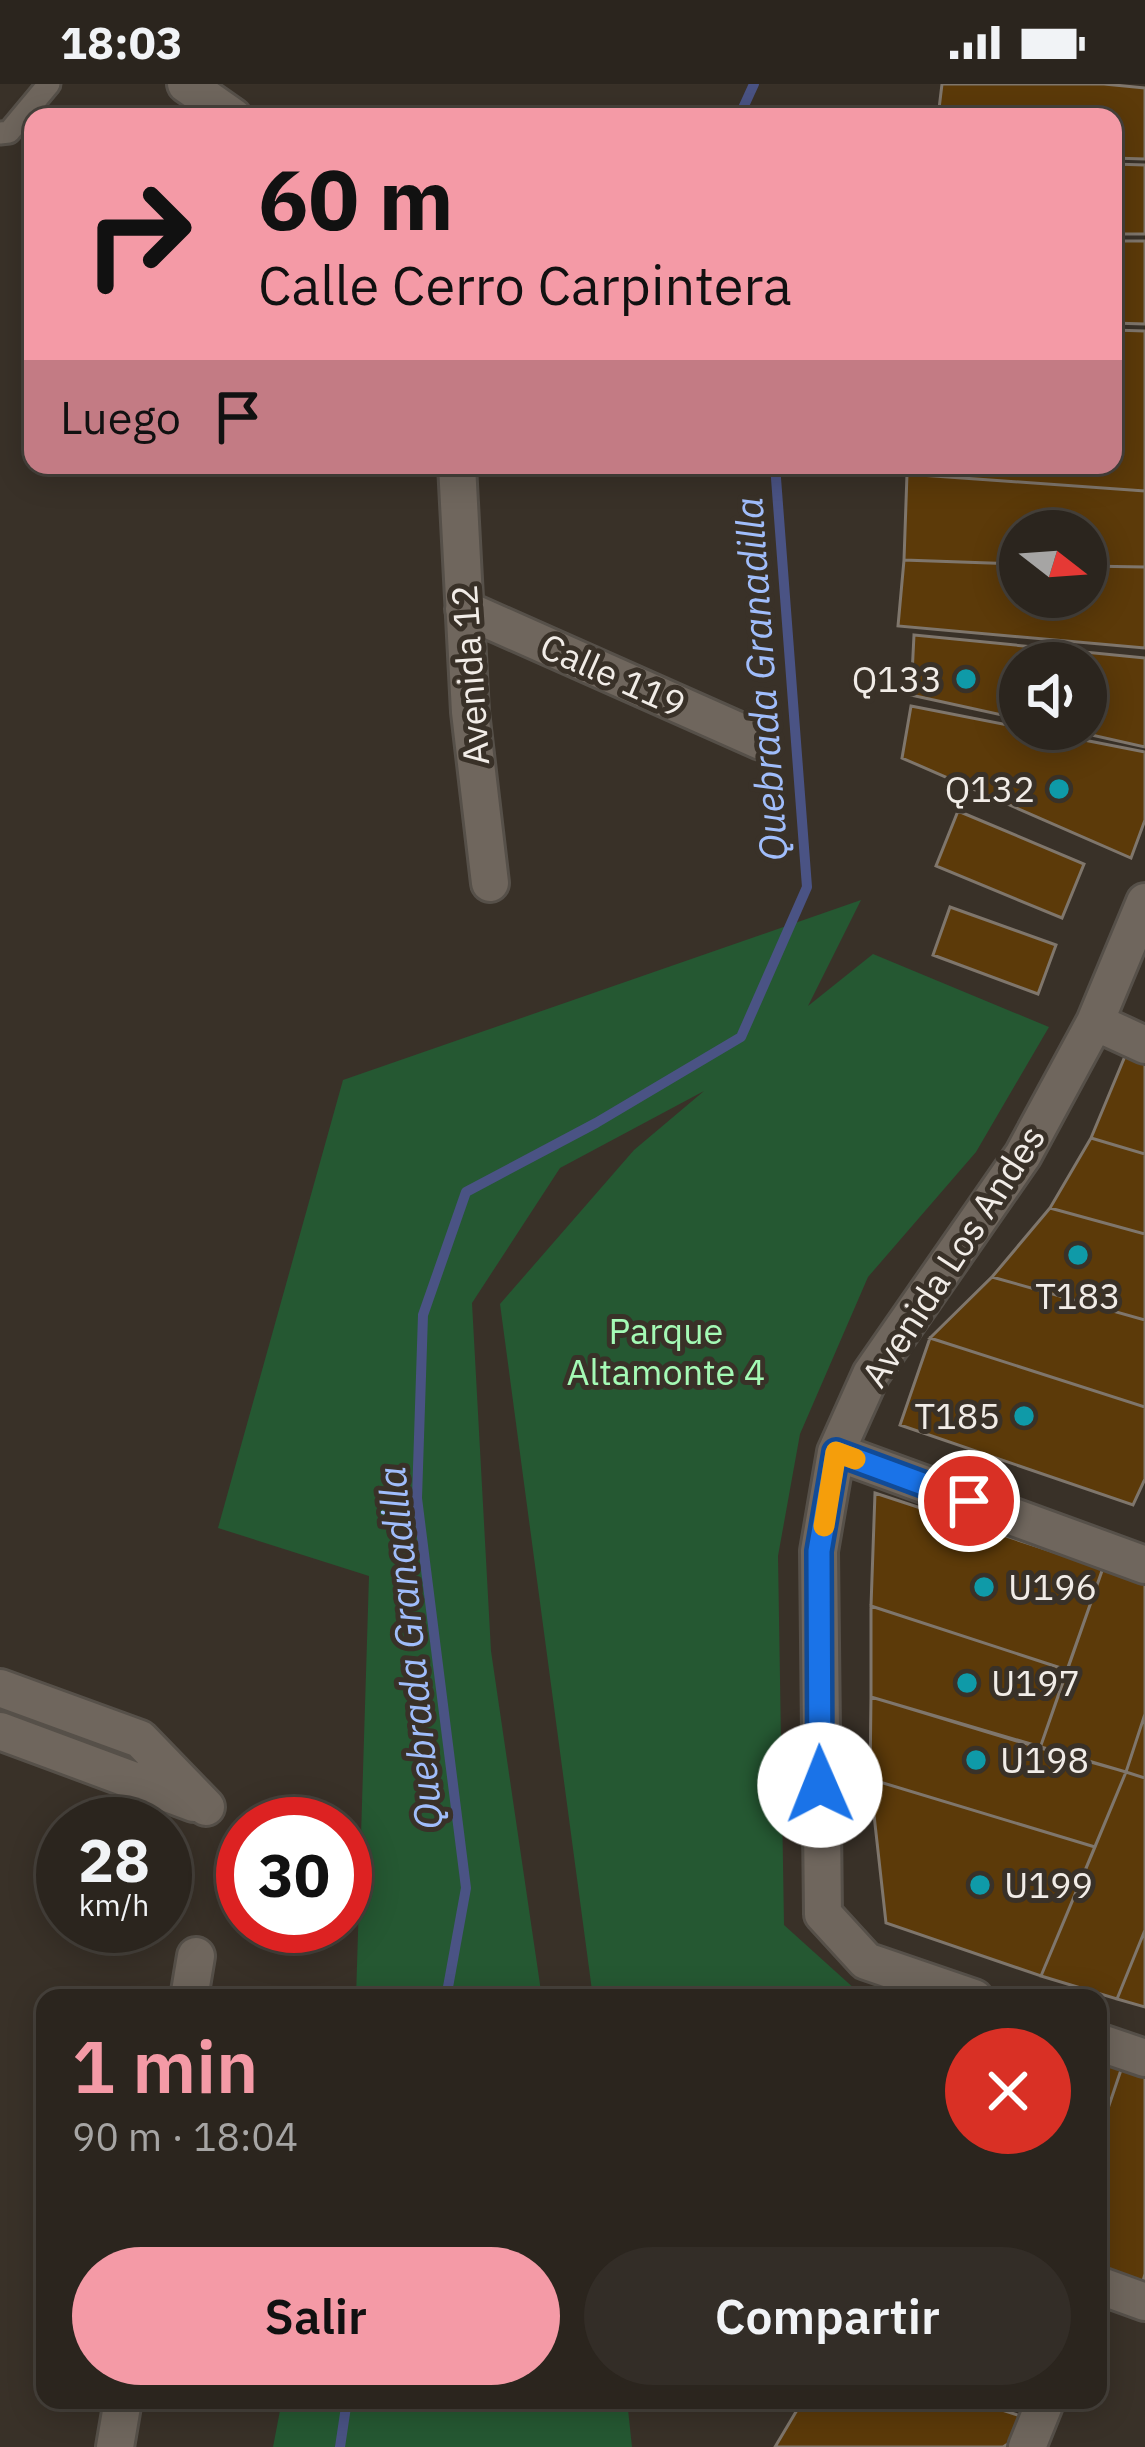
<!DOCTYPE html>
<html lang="es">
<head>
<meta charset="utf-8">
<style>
  :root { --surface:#2b251e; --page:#332d27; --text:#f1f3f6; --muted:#a6a5a4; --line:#47423c; --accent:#f49aa6 }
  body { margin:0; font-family:"IBM Plex Sans",sans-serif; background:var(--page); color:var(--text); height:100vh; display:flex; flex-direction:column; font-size:45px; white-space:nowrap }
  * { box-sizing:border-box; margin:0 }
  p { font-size:39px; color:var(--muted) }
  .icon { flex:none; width:66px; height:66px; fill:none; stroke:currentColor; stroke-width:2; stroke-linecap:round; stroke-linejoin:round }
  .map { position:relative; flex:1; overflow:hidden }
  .drawer { position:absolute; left:36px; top:1905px; width:1071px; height:420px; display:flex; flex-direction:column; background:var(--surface); border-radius:24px; box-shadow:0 6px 30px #0003,0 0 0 3px var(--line) }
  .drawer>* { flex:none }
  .banner { position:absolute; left:24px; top:24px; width:1098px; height:366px; border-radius:24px; box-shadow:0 6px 30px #0003,0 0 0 3px var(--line); background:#f49aa6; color:#111; overflow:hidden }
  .needle { width:78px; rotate:107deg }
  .fabs { position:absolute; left:999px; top:426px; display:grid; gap:24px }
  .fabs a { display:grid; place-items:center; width:108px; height:108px; border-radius:50%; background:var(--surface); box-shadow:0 6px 30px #0003,0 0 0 3px var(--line); font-size:60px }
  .speed { position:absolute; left:36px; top:1713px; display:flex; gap:24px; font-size:60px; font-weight:700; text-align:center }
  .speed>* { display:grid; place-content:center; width:156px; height:156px; border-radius:50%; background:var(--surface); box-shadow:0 6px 30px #0003,0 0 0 3px var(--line); line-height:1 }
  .speed small { font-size:30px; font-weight:400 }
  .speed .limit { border:18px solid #d22; background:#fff; color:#111 }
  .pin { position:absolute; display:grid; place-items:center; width:102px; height:102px; color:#fff; margin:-51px; border:6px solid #fff; border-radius:50%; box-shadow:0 3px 12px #0007 }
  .me { position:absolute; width:132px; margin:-66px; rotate:359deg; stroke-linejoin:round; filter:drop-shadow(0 0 9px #0008) }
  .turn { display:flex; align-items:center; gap:42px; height:252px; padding:0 36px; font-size:54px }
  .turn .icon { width:156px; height:156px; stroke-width:2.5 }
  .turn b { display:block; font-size:84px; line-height:102px }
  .then { display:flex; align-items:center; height:114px; padding:0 36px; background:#0003; gap:24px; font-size:45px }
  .round { display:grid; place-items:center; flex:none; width:126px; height:126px; border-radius:63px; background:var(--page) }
  .head { display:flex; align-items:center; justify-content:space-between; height:204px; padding:0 36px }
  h1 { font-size:72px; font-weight:600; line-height:90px; color:var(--accent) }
  .cta { display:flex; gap:24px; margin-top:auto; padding:24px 36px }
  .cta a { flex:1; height:138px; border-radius:72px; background:var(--accent); color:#111; font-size:48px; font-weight:600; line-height:138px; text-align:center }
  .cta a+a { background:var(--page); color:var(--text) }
  .status { display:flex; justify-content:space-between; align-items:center; height:84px; padding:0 60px; background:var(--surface); direction:ltr }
  .status svg { height:33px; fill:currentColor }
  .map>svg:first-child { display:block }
  .green { fill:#255832 }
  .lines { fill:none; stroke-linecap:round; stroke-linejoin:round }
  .stream { stroke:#4a5384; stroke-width:10 }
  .building { fill:#5c3a09; stroke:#7f766c; stroke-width:3 }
  .lane-casing { stroke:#565049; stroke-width:27 }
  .street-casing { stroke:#565049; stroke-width:42 }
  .lane { stroke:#6f665d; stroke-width:21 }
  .street { stroke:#6f665d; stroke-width:36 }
  .route-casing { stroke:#114b97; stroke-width:30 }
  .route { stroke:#1a73e8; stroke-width:21 }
  .slow { stroke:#f59e0b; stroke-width:21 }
  .culture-dot { fill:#0f9aa8; stroke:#393128; stroke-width:4.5 }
  .labels { text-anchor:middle; stroke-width:10; stroke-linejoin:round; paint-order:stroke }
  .street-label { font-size:36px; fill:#f1ece7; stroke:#393128 }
  .poi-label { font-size:36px; fill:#f1ece7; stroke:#393128; text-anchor:start }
  .park-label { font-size:36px; fill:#a4fab5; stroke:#393128 }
  .water-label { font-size:39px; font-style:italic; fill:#a0bdfb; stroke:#393128 }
</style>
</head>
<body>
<div class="status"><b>18:03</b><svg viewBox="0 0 49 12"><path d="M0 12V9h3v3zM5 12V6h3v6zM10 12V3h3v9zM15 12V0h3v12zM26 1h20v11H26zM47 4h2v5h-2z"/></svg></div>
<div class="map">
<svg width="1145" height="2363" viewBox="0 0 1145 2363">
  <rect width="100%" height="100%" fill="#393128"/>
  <path class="green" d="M861,816L808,922L873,870L1049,943L976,1068L868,1193L800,1350L778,1472L784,1841L856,1906L850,1914H593L500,1220L634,1066L704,1007L560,1084L472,1219L491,1567L542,1914H356L369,1492L218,1444L343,996Z
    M282,2316H627L632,2363H273Z"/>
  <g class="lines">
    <path class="stream" d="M744,33L743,24L754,0
      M446,1914L466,1804L417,1414L423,1231L466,1108L596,1039L741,953L807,803L775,381
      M340,2363L347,2316"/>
  </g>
  <path class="building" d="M942,0H1104L1145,4V75L1113,74V33H938Z
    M1113,80L1145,81V150H1113Z
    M1113,157H1145V240L1113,239Z
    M1113,246L1145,247V407L907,390L908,381H1113Z
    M907,390L1145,407V483L1086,482V447H1020V480L904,476Z
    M904,476L1020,480V513H1086V482L1145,483V564L898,542Z
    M914,551L1145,574V663L1065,645H1086V579H1020V635L911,611Z
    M911,622L1145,668V736L1131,774L902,674Z
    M958,727L1084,780L1062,834L936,782Z
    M950,823L1056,861L1038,910L933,871Z
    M1128,965L1145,972V1070L1091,1054Z
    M1091,1054L1145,1070V1150L1050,1124Z
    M1050,1124L1145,1150V1236L992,1193Z
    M992,1193L1145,1236V1323L930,1254Z
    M930,1254L1145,1323V1395L1133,1421L900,1341Z
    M875,1409L1103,1484L1067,1586L871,1522Z
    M1103,1484L1145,1498V1630L1126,1688L1040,1664Z
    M871,1522L1067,1586L1040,1664L871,1613Z
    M871,1613L1126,1688L1095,1763L870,1695Z
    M1145,1630V1694L1126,1688Z
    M1126,1688L1145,1694V1846L1117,1915L1041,1892Z
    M870,1695L1095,1763L1041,1892L886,1839Z
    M1145,1846V1923L1117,1915Z
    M1098,1976L1122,1983L1098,2054Z
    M1122,1983L1145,1991V2190L1142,2201L1098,2186V2054Z
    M803,2316H971L1027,2334L1019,2353L1003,2363H775Z"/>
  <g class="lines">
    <g class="lane-casing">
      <path id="lane" d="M0,49L9,48L49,0"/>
    </g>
    <g class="street-casing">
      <path id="street" d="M186,0L233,33
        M457,381L470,628L490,799
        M464,525L761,657
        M1095,938L1145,961
        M836,1368L1145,1481
        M0,1604L140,1655L206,1723
        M0,1647L194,1719
        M189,1914L196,1872
        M974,1914L866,1877L823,1830L819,1467L836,1368L871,1290L1023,1071L1095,938L1145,818
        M1098,1958L1145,1974
        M1098,2201L1145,2218
        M115,2363L123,2316
        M1027,2363L1046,2316"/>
    </g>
    <use href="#lane" class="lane"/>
    <use href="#street" class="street"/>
  </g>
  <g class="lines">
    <g class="route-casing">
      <path id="route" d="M820,1701L819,1467L836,1368L969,1417"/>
    </g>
    <use href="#route" class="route"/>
    <path class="slow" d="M824,1442L836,1368L855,1375"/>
  </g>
  <g class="culture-dot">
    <circle cx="966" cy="595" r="12"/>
    <circle cx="1059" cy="705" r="12"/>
    <circle cx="1078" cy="1171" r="12"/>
    <circle cx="1024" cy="1332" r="12"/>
    <circle cx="984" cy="1503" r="12"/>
    <circle cx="967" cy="1599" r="12"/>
    <circle cx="976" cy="1676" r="12"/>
    <circle cx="980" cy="1801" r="12"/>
  </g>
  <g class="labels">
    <g class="street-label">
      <text transform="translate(470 591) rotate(-94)" y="13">Avenida 12</text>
      <text transform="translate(613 591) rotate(24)" y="13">Calle 119</text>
      <text transform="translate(953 1172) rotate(-57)" y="13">Avenida Los Andes</text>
    </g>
    <g class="poi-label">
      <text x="942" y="608" text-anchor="end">Q133</text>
      <text x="1035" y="718" text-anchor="end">Q132</text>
      <text x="1078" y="1225" text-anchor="middle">T183</text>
      <text x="1000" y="1345" text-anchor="end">T185</text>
      <text x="1008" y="1516">U196</text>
      <text x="991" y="1612">U197</text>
      <text x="1000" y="1689">U198</text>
      <text x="1004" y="1814">U199</text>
    </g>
    <g class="park-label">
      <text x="666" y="1260">Parque<tspan x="666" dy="41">Altamonte 4</tspan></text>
    </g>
    <g class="water-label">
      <text transform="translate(761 595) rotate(-94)" y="14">Quebrada Granadilla</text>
      <text transform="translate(410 1564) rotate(-96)" y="14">Quebrada Granadilla</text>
    </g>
  </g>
</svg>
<div class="fabs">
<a><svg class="needle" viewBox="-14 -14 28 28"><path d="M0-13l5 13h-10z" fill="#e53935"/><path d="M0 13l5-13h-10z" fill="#a6a5a4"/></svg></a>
<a><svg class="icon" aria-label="sound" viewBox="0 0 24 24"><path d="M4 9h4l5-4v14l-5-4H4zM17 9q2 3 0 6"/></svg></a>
</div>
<div class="speed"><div>28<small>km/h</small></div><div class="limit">30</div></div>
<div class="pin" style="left:969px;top:1417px;background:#d93025"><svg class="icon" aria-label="arrive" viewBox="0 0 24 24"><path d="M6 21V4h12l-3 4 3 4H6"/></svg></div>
<svg class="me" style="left:820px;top:1701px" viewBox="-20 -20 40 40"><circle r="19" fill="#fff"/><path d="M0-13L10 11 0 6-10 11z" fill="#1a73e8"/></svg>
<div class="banner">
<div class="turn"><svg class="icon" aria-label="right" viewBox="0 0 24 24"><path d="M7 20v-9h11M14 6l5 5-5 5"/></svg><div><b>60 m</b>Calle Cerro Carpintera</div></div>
<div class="then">Luego<svg class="icon" aria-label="arrive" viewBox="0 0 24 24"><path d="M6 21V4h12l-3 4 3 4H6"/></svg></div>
</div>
<section class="drawer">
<div class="head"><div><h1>1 min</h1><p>90 m · 18:04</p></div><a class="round" style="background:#d93025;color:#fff"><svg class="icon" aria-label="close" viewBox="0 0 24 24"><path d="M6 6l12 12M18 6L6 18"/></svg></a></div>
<div class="cta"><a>Salir</a><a>Compartir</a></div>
</section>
</div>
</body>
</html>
